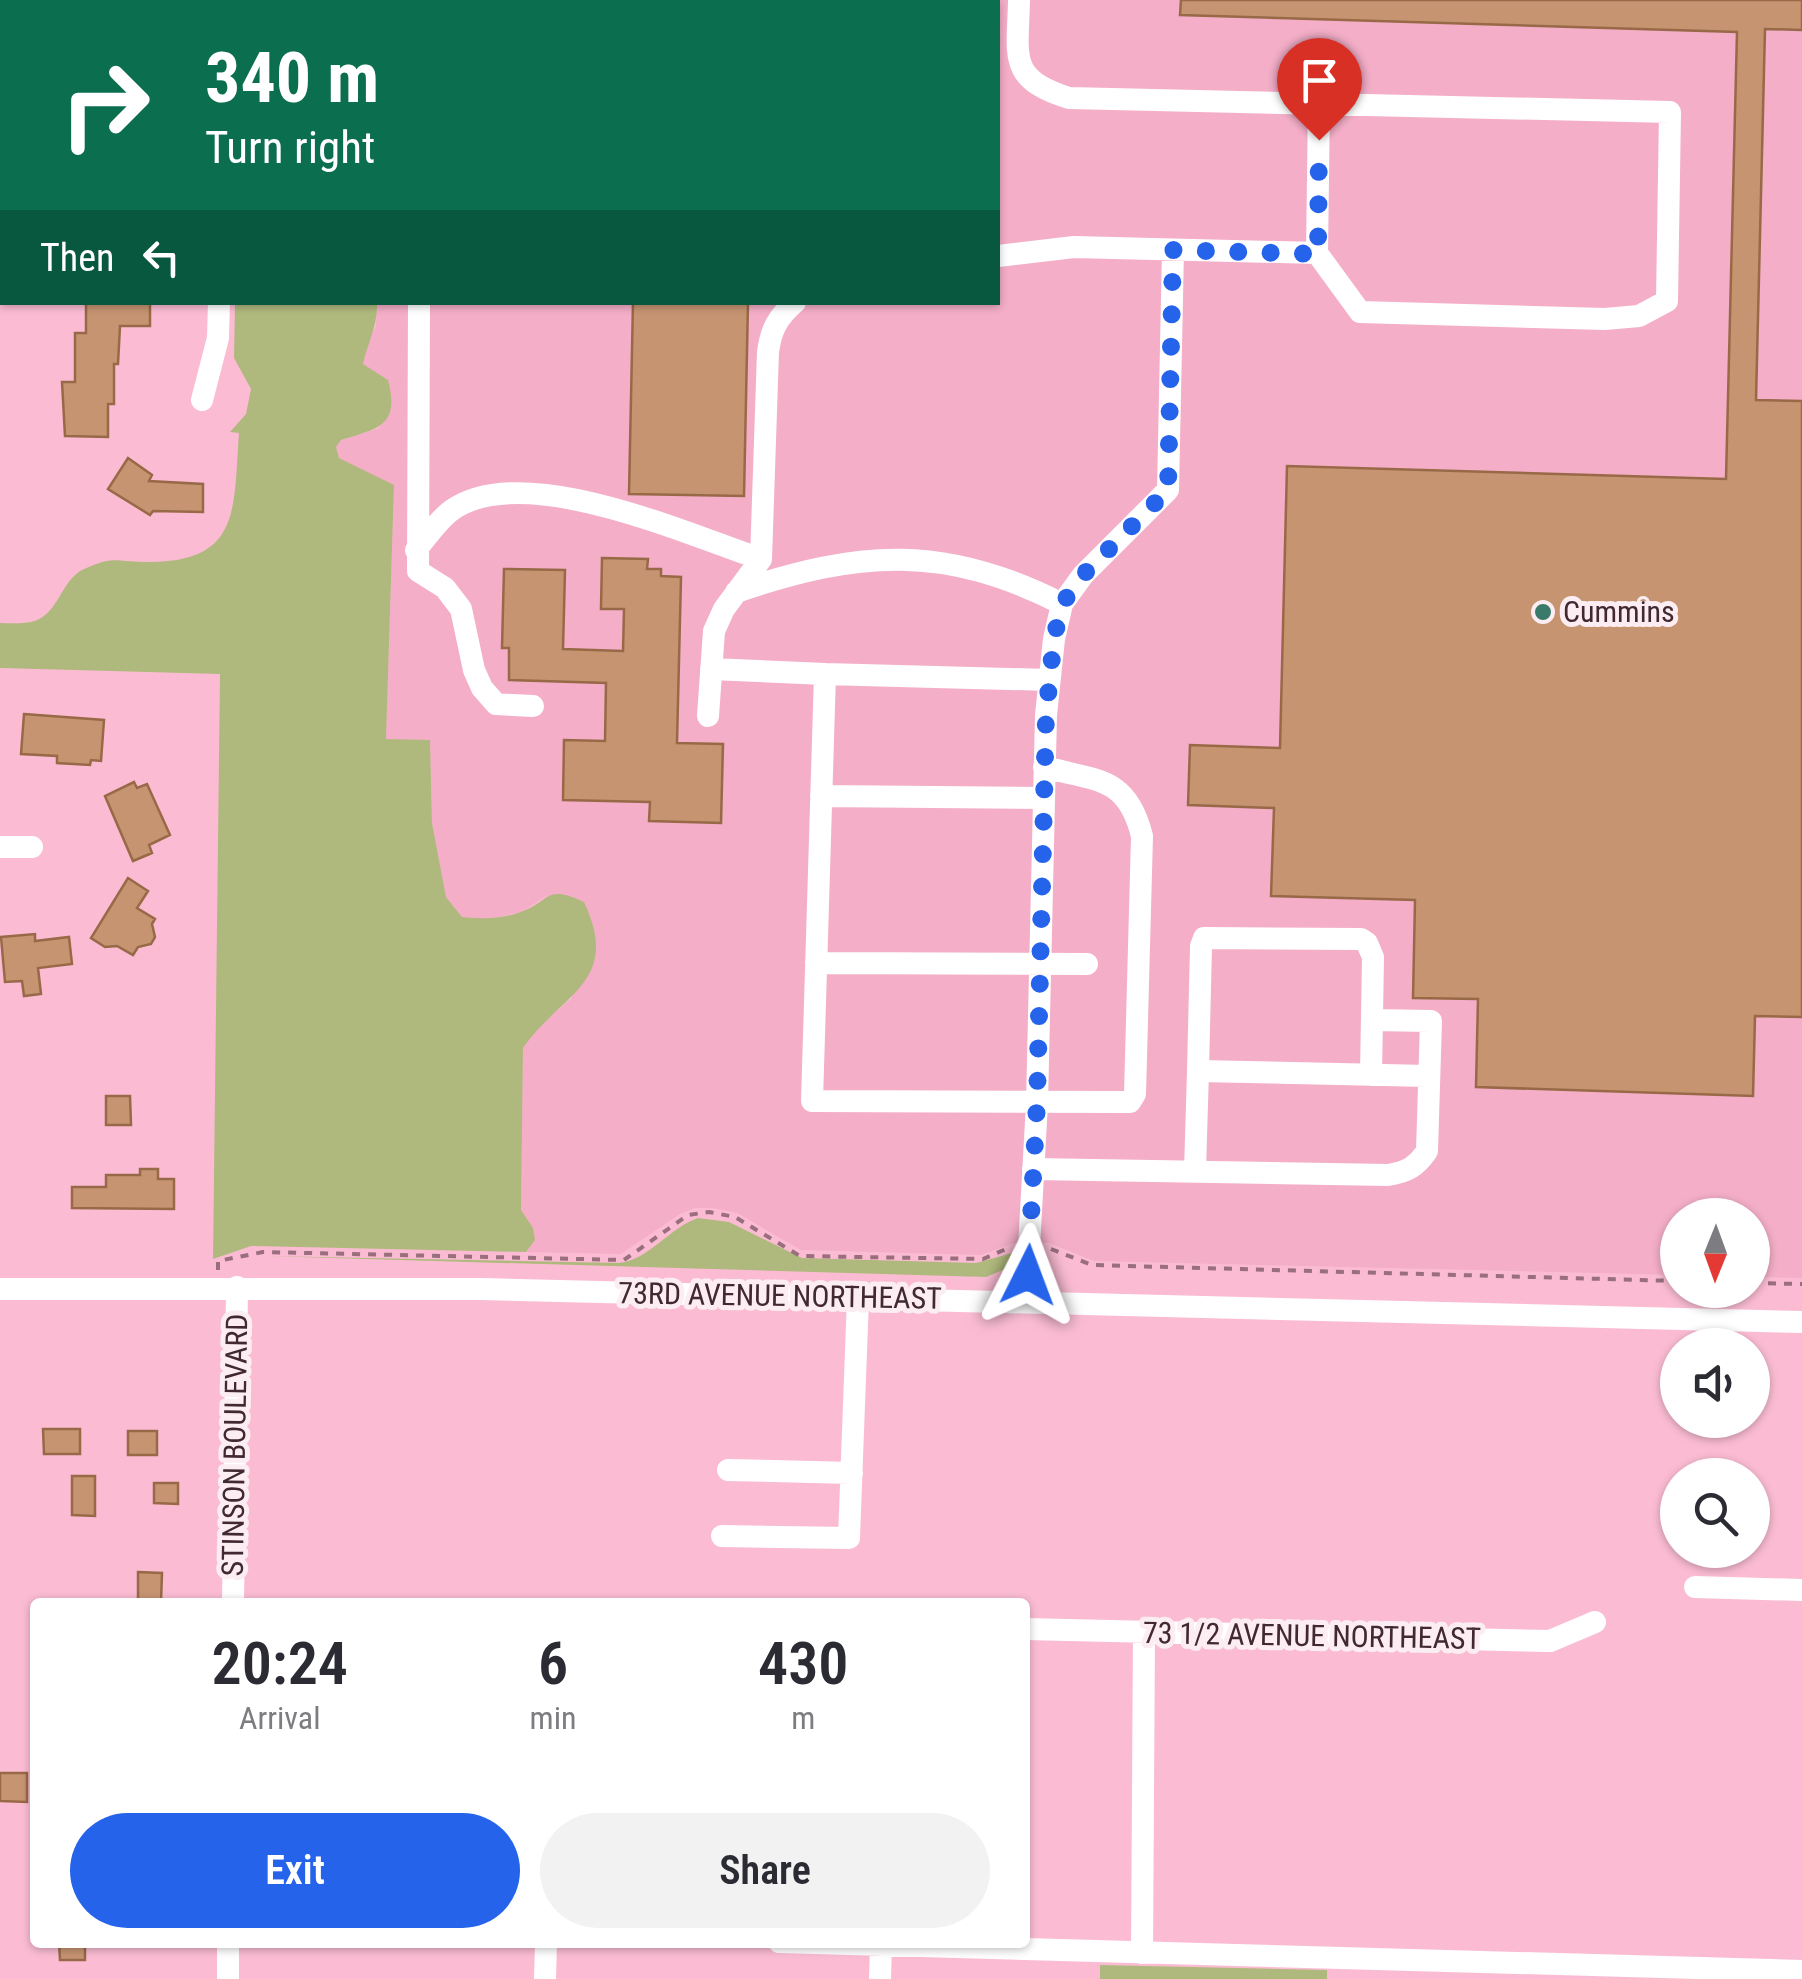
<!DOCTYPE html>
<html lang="en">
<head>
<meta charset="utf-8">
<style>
  :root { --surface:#fff; --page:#f2f2f3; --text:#2b2b33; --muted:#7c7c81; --accent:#2563eb }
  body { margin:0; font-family:"Roboto Condensed",sans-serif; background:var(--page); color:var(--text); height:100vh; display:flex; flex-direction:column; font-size:38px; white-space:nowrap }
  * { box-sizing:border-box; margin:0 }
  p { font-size:32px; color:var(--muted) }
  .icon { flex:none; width:55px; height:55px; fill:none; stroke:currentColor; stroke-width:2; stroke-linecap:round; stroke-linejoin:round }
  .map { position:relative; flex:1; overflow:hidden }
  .drawer { position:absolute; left:30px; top:1598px; width:1000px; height:350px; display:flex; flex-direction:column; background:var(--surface); border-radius:10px; box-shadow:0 2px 8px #0004 }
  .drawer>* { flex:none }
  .hud { position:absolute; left:0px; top:0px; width:1000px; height:305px; box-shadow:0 2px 8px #0004; background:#0b6e4f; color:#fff; overflow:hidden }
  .needle { width:65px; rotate:181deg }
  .buttons { position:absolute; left:1660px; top:1198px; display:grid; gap:20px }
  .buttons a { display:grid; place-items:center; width:110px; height:110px; border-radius:50%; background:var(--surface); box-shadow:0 2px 8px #0004; font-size:50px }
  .pin { position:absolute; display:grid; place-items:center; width:85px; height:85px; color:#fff; margin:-102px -42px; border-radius:50% 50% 50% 0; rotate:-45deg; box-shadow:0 0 10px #0007 }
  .pin .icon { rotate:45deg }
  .me { position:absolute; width:110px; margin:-55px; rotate:3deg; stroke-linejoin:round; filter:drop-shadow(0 0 8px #0008) }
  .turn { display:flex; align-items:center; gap:35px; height:210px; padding:0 40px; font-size:45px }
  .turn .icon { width:130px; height:130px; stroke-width:2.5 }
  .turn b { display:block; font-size:70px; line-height:85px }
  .then { display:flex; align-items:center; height:95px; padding:0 40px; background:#0003; gap:20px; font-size:38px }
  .eta { display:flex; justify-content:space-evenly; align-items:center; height:170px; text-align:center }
  .eta b { font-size:60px; font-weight:600; line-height:70px }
  .cta { display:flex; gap:20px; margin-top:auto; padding:20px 40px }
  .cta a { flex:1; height:115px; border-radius:60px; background:var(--accent); color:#fff; font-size:40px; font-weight:600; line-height:115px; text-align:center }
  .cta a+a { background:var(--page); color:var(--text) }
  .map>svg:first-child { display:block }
  .built { fill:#f4aec8 }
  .green { fill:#b0b97d }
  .building { fill:#c79472; stroke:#986947; stroke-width:2.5 }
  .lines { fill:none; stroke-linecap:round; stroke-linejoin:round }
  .path { stroke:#996e7d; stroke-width:4; stroke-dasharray:8 8; stroke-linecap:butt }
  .minor { stroke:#fff; stroke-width:22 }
  .route { stroke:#2563eb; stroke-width:18; stroke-dasharray:0 32.4 }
  .poi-dot { fill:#397a6a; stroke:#fbedf2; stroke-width:4 }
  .labels { text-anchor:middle; stroke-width:10; stroke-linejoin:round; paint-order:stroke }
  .poi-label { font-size:30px; fill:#412831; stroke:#fbedf2; text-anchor:start }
  .street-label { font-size:30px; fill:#412831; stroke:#fbedf2 }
</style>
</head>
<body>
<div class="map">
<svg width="1802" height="1979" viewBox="0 0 1802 1979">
  <rect width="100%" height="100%" fill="#fbbcd3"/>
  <path class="built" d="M389,0H925V2H389Z
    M949,0H1802V1278L1753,1277L1752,1215H1678L1677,1275L1094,1261L1049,1243H1014L981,1255L801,1250L737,1213L712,1208H695L680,1214L621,1254L526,1252L535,1240L533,1228L521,1210L523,1048L536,1029L572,998L546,896L522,912L489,919L462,917L446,897L432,823L430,741L386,740L394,486L339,458L336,447L341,440L380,428L363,364L368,339L376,327L377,303L998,302V2Z"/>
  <path class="green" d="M235,303H377C378,325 368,342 363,364L388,380C400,426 379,428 341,440L336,447L339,458L394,485L386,739L430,740L432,823L446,897L462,917C481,919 500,919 518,913C551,902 544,883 584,902C622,983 561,993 523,1048L521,1210L533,1228L535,1240L526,1252L251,1246L213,1259L220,674L0,668V623C10,623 21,624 31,622C59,616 60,580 84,569C113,556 113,561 143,562C242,564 233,510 239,433L230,432L246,414L251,389L234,358Z
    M698,1218L729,1222L802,1258L976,1263L1016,1252L1010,1267L986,1277L265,1256L619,1263C649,1260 670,1227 698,1218Z
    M1100,1965L1327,1970V1979H1100Z"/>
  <path class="building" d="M1181,0H1802V30L1765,29L1756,400L1802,401V1017L1755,1016L1753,1096L1476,1087L1478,999L1413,998L1415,900L1271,896L1274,808L1188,805L1190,745L1280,748L1287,466L1726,479L1737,32L1180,15Z
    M150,302V326H120L118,364H114V404H108V437L65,436L62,382H75V333H86V303Z
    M633,302H748L744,496L629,494Z
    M128,458L152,475L149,481L203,484V512L153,511L150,515L108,489Z
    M602,558L648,559L647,569H661V576L681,577L677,743L723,744L721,823L649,821L650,802L563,800L564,740L605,741L606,683L509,680V648H502L504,569L565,570L563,649L623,651L624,609H601Z
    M24,714L104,720L101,761L91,760L90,765L57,763V756L21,754Z
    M134,782L137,788L147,784L170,835L149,845L152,853L133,861L105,796Z
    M128,878L148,891L137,908L155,919L152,924L155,937L151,944L138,947L133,955L117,946L105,947L91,938Z
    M35,934V941L69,937L72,964L38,968L41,994L24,996L22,981L5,982L1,937Z
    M106,1096H130L131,1125H106Z
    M140,1169H158V1179H174V1209L72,1208V1187H106V1175H140Z
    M43,1429H80V1454H44Z
    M128,1431H157V1455H128Z
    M72,1476H95V1516L72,1515Z
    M154,1483H178V1504L154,1503Z
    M138,1572L162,1573L161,1602H138Z
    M0,1773H27V1802L0,1801Z
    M59,1942H85V1960H60Z"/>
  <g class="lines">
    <path class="path" d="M1051,1249L1092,1265L1678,1281
      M218,1270V1261L263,1252L624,1260L688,1215L709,1212L735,1217L800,1256L983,1259L1006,1249
      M1752,1283L1802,1284"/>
    <path class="minor" d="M813,2V0
      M0,53H2
      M1317,253L1319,102
      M998,256L1074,247L1317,253L1360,312L1605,319L1639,316L1667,301L1670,112L1069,98C1007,79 1018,56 1019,0
      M419,302L418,571L445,588L461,609L474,670L482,688L496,704L533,706
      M202,400L218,338L219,302
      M416,550C427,537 438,520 452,510C523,460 686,534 761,559
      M736,592C859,550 945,544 1062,604
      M711,669L825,674L812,1101L1130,1102L1135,1094L1142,836C1127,776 1097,781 1044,767
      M825,674L1049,680
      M708,716L714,631L724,609L761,559L768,352C771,329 778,317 795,302
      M821,796L1043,798
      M0,847H32
      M816,963L1087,964
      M1371,1075L1373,957L1367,943L1361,939L1204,938L1201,946L1198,1071L1429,1076
      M1033,1169L1388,1175C1407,1172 1416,1167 1427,1151L1431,1021L1372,1020
      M1195,1171L1198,1071
      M0,1289H482L1802,1322
      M1026,1302L1037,1103L1046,715L1054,639L1062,604L1083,575L1168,490L1173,250
      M728,1470L852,1473
      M722,1536L849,1538L858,1298
      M1695,1587L1802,1590
      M233,1602L237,1287
      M1025,1629L1550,1641L1595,1622
      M779,1942L1802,1971
      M1142,1953L1144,1632
      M228,1979V1942
      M545,1979L546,1942
      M880,1979L881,1946"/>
  </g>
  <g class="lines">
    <path class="route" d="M1028,1275L1037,1103L1046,715L1054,638L1062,604L1083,575L1168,490L1173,250L1318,254L1319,140"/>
  </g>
  <circle class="poi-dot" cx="1543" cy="612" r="10"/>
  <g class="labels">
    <g class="poi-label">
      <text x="1563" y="622">Cummins</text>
    </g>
    <g class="street-label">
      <text transform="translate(780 1296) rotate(1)" y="10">73RD AVENUE NORTHEAST</text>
      <text transform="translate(235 1445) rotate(-89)" y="10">STINSON BOULEVARD</text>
      <text transform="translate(1312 1636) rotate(1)" y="10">73 1/2 AVENUE NORTHEAST</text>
    </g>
  </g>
</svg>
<div class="buttons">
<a><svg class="needle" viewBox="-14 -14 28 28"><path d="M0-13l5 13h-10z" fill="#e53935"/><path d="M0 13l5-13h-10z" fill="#7c7c81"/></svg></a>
<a><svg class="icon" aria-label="sound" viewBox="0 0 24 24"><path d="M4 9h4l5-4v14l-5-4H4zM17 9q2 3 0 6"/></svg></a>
<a><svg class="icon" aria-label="search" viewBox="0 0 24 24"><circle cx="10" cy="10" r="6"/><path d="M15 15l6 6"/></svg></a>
</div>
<div class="pin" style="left:1319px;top:140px;background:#d93025"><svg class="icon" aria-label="arrive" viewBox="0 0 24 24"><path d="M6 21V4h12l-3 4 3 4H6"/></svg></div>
<svg class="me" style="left:1028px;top:1275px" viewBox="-20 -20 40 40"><path d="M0-17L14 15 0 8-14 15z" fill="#2563eb" stroke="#fff" stroke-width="4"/></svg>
<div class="hud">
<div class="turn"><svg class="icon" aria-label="right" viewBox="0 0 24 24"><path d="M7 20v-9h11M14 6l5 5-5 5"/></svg><div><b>340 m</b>Turn right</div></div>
<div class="then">Then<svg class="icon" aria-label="left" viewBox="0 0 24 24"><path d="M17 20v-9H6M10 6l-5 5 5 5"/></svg></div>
</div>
<section class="drawer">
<div class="eta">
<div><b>20:24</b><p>Arrival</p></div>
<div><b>6</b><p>min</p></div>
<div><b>430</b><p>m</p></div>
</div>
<div class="cta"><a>Exit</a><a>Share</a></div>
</section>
</div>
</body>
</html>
